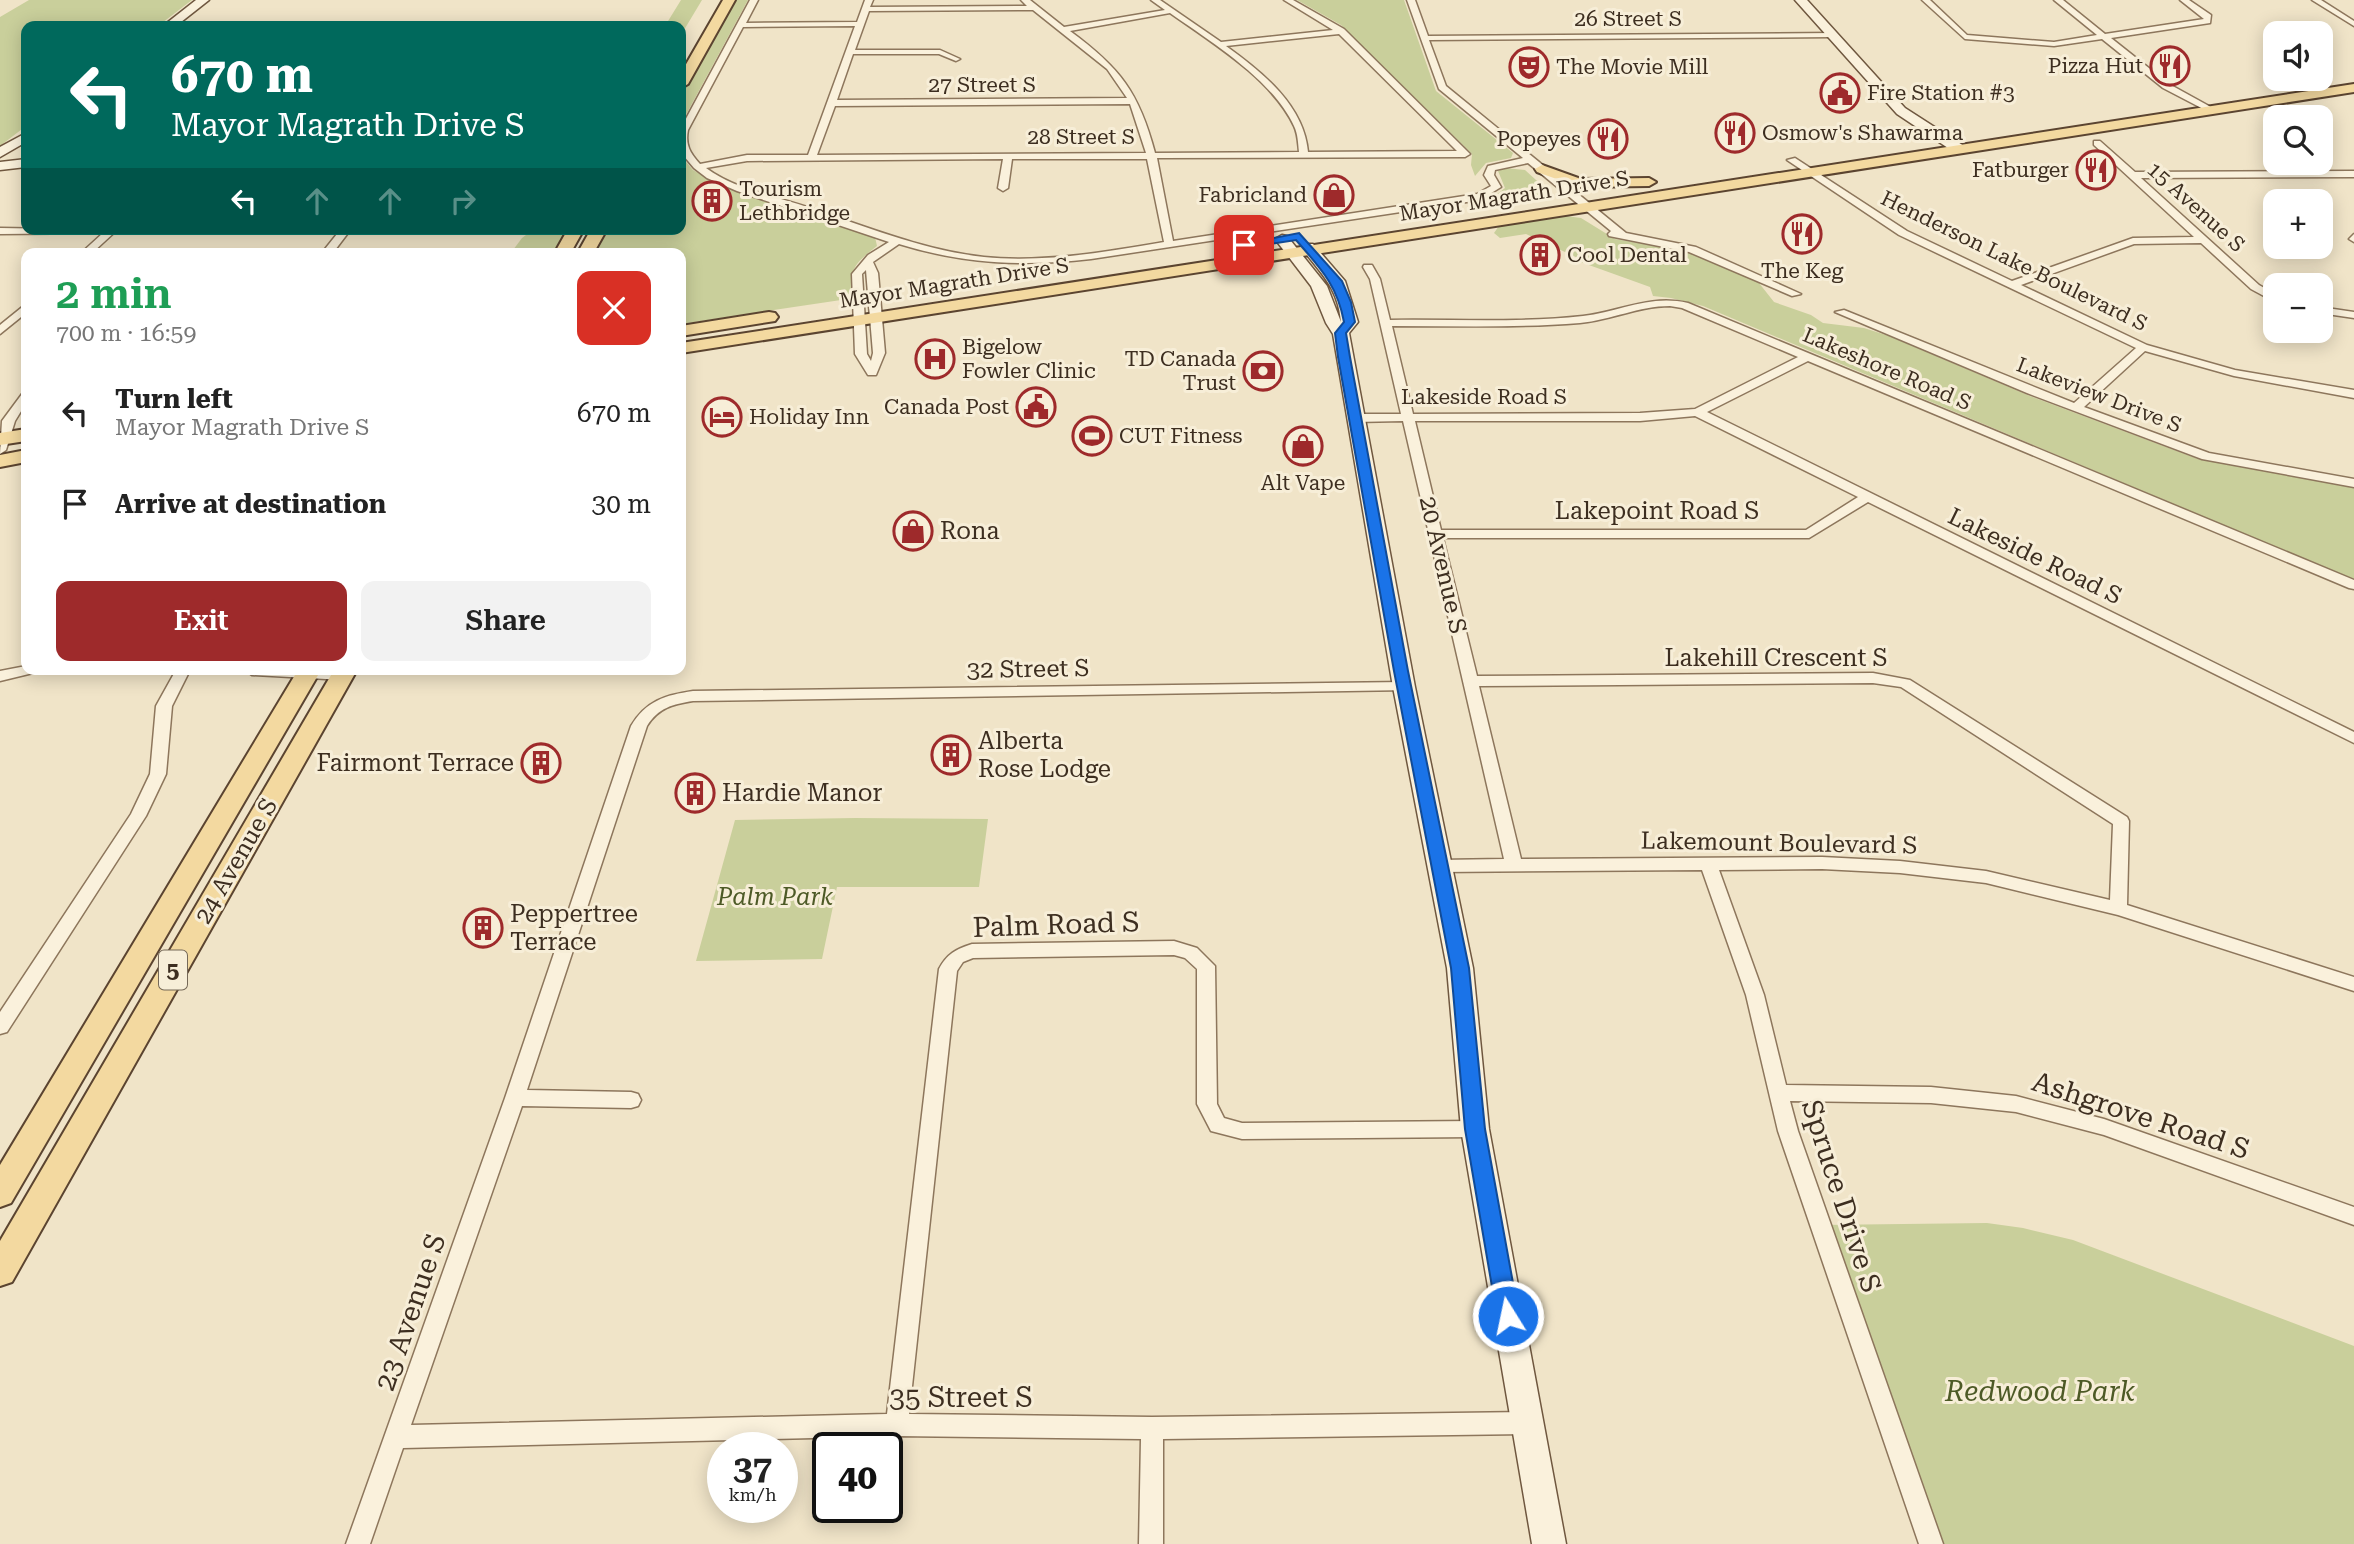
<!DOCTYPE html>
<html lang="en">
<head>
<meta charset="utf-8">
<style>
  :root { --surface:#fff; --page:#f2f2f2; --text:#222; --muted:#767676; --accent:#9e2a2b }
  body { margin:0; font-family:"Roboto Serif",serif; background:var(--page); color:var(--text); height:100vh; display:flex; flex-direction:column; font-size:26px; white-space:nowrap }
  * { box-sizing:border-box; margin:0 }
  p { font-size:23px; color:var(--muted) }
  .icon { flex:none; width:38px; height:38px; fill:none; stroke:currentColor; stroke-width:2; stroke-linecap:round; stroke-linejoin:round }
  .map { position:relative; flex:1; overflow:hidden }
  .sheet { position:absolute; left:21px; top:248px; width:665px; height:427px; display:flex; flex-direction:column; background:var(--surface); border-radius:14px; box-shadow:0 4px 18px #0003 }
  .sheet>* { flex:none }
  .top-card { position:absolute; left:21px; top:21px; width:665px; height:214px; border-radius:14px; box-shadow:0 4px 18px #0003; background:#00695c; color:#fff; overflow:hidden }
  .buttons { position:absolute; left:2263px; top:21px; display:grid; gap:14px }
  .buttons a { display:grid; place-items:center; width:70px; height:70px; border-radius:14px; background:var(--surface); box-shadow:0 4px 18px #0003; font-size:35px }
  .speed { position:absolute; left:707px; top:1432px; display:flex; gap:14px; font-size:35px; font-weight:700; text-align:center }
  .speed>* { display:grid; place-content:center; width:91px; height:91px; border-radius:50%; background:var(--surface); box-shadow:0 4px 18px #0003; line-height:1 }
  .speed small { font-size:18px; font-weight:400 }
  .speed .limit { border:4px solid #111; border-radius:10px; background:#fff; color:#111 }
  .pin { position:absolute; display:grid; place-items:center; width:60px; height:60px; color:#fff; margin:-30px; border-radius:14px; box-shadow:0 4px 10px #0006 }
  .me { position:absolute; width:77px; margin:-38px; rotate:350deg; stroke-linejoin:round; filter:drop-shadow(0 0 5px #0008) }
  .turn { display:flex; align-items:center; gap:24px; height:147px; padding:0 35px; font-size:32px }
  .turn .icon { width:91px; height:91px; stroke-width:2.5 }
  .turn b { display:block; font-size:49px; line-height:60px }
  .lanes { display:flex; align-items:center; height:66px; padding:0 35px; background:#0003; justify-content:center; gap:35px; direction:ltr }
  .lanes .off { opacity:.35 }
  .round { display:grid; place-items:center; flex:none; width:74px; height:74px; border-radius:14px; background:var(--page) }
  .head { display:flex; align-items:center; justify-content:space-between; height:119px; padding:0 35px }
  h1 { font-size:42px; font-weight:600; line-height:52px; color:#1e9e55 }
  .button { display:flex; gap:14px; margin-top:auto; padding:14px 35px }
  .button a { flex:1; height:80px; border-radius:14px; background:var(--accent); color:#fff; font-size:28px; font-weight:600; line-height:80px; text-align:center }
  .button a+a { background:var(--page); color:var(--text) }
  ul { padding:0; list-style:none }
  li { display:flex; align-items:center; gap:21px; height:91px; padding:0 35px }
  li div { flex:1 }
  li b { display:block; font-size:26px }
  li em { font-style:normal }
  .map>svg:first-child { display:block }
  .green { fill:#c9cf9b }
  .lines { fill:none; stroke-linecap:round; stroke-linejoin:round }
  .street-casing { stroke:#8d765c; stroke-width:3 }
  .secondary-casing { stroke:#6f573f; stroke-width:3 }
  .primary-casing { stroke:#5b4430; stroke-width:4 }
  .street { fill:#faf1dc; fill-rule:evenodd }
  .secondary { fill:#faf1dc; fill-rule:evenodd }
  .primary { fill:#f3d9a0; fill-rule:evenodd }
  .route { fill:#1a73e8; stroke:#114b97; stroke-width:2 }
  .labels { text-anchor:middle; stroke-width:6; stroke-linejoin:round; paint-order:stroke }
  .far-street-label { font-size:21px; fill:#3d2e20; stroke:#f7eed8 }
  .far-poi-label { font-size:21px; fill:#3d2e20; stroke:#f7eed8; text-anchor:start }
  .shield { fill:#f7eed8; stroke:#756857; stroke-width:2 }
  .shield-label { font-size:23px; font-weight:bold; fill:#3d2e20 }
  .street-label { font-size:24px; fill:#3d2e20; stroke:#f7eed8 }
  .poi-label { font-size:24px; fill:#3d2e20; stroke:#f7eed8; text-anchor:start }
  .park-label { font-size:24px; font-style:italic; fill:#4d5a26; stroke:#f7eed8 }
  .near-street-label { font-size:28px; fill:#3d2e20; stroke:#f7eed8 }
  .near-park-label { font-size:28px; font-style:italic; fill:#4d5a26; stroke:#f7eed8 }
</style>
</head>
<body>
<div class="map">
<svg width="2354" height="1544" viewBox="0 0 2354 1544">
  <rect width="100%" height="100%" fill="#f0e4c8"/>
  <path class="green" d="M29,0H192L158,26H26V126L0,146V17Z
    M681,0H702L681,35V26H665Z
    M733,0H748L681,124V94Z
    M1297,0H1404L1436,91L1513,153L1511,158L1486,163L1475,176L1471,165L1472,154L1341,25Z
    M681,156L693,170L709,179L875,237L877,246C857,262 850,266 851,293L841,300L681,324V254H593L607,229H681Z
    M1505,168L1525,170L1547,190L1538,195L1496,201L1492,198L1505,188L1498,171Z
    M1566,216L1581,218L1615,239L1690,252L1759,283L1774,302L1811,315L1823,323L1864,328L1889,336L2030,396L2198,459L2354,488V580L1703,306L1671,298L1653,296L1650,287L1575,260L1578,258L1526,234L1500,238L1494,233L1499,226Z
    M534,229H576L562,254H510L522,238Z
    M855,818L988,819L979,887H837L822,959L696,961L735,820Z
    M1987,1223L2023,1228L2073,1240L2354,1346V1544H1931L1820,1225Z"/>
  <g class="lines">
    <g class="street-casing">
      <path id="street" d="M750,0H758L746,23L857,22L865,0H873L870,7L1027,6L1021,0H1030L1064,27L1165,10L1151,0H1160L1221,42L1333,30L1284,0H1293L1344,29L1470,154L1465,157L1157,158L1173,241L1477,194L1491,186L1484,175L1488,166L1523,158L1439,89L1407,0H1415L1428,36L1835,33L1832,37L1429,40L1446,86L1626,233L1696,247L1801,294L1792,296L1689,252L1609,236L1608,234L1611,231L1528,163L1495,170L1494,175L1501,187L1480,200L1091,259C1024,267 963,264 899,244L873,262L878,273L885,353L876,375H868L855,354L852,274L868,255L889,242L737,191L707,178L694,168L683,155L681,128ZM1033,10L1107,69L1127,98L837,100L853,54H939L956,61L960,59L940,50H855L869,11ZM1170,13C1211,42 1272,79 1294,126C1298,134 1298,143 1299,152L1155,153C1139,92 1120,68 1070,31ZM855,26L808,155H747L700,164C690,153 685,145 688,130L743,27ZM1339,34L1457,151L1308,152C1304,105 1262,72 1226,46ZM1130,104L1146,153L817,155L835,106ZM1003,159L998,188L1003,191L1008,188L1012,159H1147L1164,242C1105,252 1044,263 984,257C923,250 867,227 810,208C775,196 736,190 706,168L747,161ZM866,270L873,353L871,361L867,354L862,274Z
        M1922,0H1930L1967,35L2054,42L2097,35L2054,0H2063L2105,34L2204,19L2180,0H2189L2211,15L2210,23L2111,38L2169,84L2218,111L2211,113L2163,88L2102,39L2054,46L1965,39Z
        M2312,0H2321L2354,21V26Z
        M2094,141H2100L2135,172L2354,171V177L2141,178L2259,285L2275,294V302L2251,289L2201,243L2134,244L2021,285L2147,345L2235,370L2354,390V398L2234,376L2145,351L2084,407L2209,453L2354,479V487L2202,459L2027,393L1835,312L1844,310L2074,403L2136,348L1899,235L1787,160L1795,158L1907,231L2012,281L2133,238L2194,237L2094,145Z
        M0,228L117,230L91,254H80L103,233L0,234Z
        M341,229H351L332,254H321Z
        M2354,234V242L2349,239Z
        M1364,265H1372L1380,279L1390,320C1454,319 1519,323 1583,316C1619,312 1650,294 1688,303L2354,580V589L2349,588L1808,361L1707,412L2354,732V743L1868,502L1809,538H1443L1477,676L1873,673L1910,680L2127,817L2129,821L2127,905L2354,977V991L2118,915L1986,883L1900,873L1822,869L1719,870L1764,995L1786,1085L1931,1087L2016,1096L2104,1119L2354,1207V1225L2104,1135L2016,1112L1931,1103L1790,1101L1798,1131L1943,1544H1919L1778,1131L1746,995L1702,870L1440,872L1434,870L1432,866L1434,862L1440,860L1504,859L1403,421L1355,422L1349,418L1355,414H1401L1370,279L1363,267ZM1670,306L1682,308L1798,357L1695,409L1640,413L1413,414L1392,326C1455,326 1518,328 1580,323C1611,320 1639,306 1670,306ZM1695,416L1858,497L1806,530H1441L1415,421H1640ZM1873,683L1901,687L2113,824L2110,900L1986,871L1900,861L1822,857L1521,859L1479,686Z
        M26,304V313L0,334V325Z
        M2320,307L2354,312V318L2320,313Z
        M22,394H26V403L15,421L6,450L0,454L2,421Z
        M26,666V670H35L33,673L0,681V671Z
        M176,670H190L172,706L166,774L146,816L7,1032L0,1034V1012L131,814L150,774L156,706Z
        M245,670H344L351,675L344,680L252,675Z
        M1404,682L1411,687L1409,690L693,701C673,704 658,708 647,726L527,1090L631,1092L638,1094L641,1100L638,1106L631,1108L522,1106L411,1425L887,1414L939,969C947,954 956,949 972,944L1174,941L1197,948L1215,966L1217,1104L1224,1118L1242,1123L1475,1121L1482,1123L1485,1129L1482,1135L1475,1137L1242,1139L1211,1131L1197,1104V969L1185,958L1174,955L973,958L963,962L957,971L909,1414L1152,1417L1527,1412L1535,1415L1538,1423L1535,1431L1527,1434L1163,1439V1544H1139L1141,1439L897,1436L403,1448L370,1544H346L505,1098L631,726C646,701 665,695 693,691Z"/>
    </g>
    <g class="secondary-casing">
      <path id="secondary" d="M196,0H209L176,26H163Z
        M1795,0H1807L1905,108L1964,146V152H1954L1897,114Z
        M26,133V142L0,157V147Z
        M26,159V167L0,170V162Z
        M1282,235L1287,236L1327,286L1341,322C1338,287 1321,274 1301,247L1303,244H1313L1345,281L1358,322L1349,333L1415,687L1473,968L1489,1129L1566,1544H1532L1461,1129L1447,968L1393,687L1333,334L1326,323L1311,286L1275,239Z"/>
    </g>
    <g class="primary-casing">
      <path id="primary" d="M723,0H735L688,84L681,88V73Z
        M2354,84V92L681,353V343Z
        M1542,165L1581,179L1649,178L1656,182L1649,186L1579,187L1537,172L1535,169Z
        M568,229H584L570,254H554Z
        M591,229H607L593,254H577Z
        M769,312L775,313L778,317L775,321L681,336V326Z
        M26,429V441L0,445V433Z
        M26,450V462L0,467V455Z
        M298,670H321L11,1203L0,1207V1165Z
        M334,670H357L12,1282L0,1286V1241Z"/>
    </g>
    <use href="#street" class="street"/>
    <use href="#secondary" class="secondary"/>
    <use href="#primary" class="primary"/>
  </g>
  <path class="route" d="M1299,233L1342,281L1351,302L1355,322L1346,333L1350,357L1408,671L1469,968L1485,1129L1519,1316L1515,1323L1508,1326L1500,1323L1497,1316L1465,1129L1451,968L1394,671L1338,357L1335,333L1344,322C1337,284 1320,268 1296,240L1244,248L1238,245Z"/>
  <defs>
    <g id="restaurant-ring" transform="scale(2.0125)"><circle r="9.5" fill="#f7eed8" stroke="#9e2a2b" stroke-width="1.5"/><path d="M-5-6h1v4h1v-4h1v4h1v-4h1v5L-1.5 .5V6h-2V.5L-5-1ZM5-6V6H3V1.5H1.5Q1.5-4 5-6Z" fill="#9e2a2b"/></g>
    <g id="theatre-ring" transform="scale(2.0125)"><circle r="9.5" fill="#f7eed8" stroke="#9e2a2b" stroke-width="1.5"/><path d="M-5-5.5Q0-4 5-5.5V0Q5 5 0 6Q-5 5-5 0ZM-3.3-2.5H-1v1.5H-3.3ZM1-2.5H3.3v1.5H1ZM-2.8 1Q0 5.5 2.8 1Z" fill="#9e2a2b"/></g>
    <g id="civic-ring" transform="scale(2.0125)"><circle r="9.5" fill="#f7eed8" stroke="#9e2a2b" stroke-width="1.5"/><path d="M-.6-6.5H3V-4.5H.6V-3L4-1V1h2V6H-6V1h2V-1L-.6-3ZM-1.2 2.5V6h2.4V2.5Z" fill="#9e2a2b"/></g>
    <g id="shop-ring" transform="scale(2.0125)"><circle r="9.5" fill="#f7eed8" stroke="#9e2a2b" stroke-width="1.5"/><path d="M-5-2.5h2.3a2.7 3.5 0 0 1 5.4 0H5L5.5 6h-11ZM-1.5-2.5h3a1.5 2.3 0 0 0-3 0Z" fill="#9e2a2b"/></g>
    <g id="building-ring" transform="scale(2.0125)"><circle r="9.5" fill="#f7eed8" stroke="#9e2a2b" stroke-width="1.5"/><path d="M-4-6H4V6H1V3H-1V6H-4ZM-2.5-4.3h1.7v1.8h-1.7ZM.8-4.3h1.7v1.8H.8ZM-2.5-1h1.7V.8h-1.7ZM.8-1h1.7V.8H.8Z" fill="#9e2a2b"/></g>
    <g id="hospital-ring" transform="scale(2.0125)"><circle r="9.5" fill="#f7eed8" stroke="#9e2a2b" stroke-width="1.5"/><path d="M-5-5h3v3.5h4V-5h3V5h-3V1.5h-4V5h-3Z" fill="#9e2a2b"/></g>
    <g id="bank-ring" transform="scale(2.0125)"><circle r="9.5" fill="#f7eed8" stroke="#9e2a2b" stroke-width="1.5"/><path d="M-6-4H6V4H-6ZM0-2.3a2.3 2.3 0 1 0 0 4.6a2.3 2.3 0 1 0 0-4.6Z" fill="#9e2a2b"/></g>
    <g id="hotel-ring" transform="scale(2.0125)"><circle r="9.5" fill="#f7eed8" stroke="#9e2a2b" stroke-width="1.5"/><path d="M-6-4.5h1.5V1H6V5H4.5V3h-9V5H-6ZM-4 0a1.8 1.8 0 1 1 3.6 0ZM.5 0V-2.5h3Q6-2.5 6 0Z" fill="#9e2a2b"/></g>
    <g id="stadium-ring" transform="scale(2.0125)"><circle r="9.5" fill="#f7eed8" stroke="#9e2a2b" stroke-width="1.5"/><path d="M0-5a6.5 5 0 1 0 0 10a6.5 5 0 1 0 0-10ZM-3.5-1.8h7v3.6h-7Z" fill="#9e2a2b"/></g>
  </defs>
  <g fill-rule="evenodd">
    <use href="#restaurant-ring" x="2170" y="66"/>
    <use href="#theatre-ring" x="1529" y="67"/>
    <use href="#civic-ring" x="1840" y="93"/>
    <use href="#restaurant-ring" x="1735" y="133"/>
    <use href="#restaurant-ring" x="1608" y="139"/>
    <use href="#restaurant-ring" x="2096" y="170"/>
    <use href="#shop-ring" x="1334" y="195"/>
    <use href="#building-ring" x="712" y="201"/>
    <use href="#restaurant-ring" x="1802" y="234"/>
    <use href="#building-ring" x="1540" y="255"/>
    <use href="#hospital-ring" x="935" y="359"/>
    <use href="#bank-ring" x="1263" y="371"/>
    <use href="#civic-ring" x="1036" y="407"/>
    <use href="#hotel-ring" x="722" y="417"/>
    <use href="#stadium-ring" x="1092" y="436"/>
    <use href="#shop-ring" x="1303" y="446"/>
    <use href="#shop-ring" x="913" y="531"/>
    <use href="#building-ring" x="951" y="755"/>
    <use href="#building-ring" x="541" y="763"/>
    <use href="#building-ring" x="695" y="793"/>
    <use href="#building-ring" x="483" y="928"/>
  </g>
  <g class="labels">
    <g class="far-street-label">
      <text x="1628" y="26">26 Street S</text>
      <text x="982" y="92">27 Street S</text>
      <text x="1081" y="144">28 Street S</text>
      <text transform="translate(1514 196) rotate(-9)" y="7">Mayor Magrath Drive S</text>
      <text transform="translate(2196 207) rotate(42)" y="7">15 Avenue S</text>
      <text transform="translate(2014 261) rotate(26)" y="7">Henderson Lake Boulevard S</text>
      <text transform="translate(954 283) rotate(-9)" y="7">Mayor Magrath Drive S</text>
      <text transform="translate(1887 369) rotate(23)" y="7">Lakeshore Road S</text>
      <text transform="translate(2099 395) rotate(21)" y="7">Lakeview Drive S</text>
      <text x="1484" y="404">Lakeside Road S</text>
    </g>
    <g class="far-poi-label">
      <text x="2143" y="73" text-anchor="end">Pizza Hut</text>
      <text x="1556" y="74">The Movie Mill</text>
      <text x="1867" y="100">Fire Station #3</text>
      <text x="1762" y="140">Osmow's Shawarma</text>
      <text x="1581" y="146" text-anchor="end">Popeyes</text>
      <text x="2069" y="177" text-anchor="end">Fatburger</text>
      <text x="739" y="196">Tourism<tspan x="739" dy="24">Lethbridge</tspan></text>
      <text x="1307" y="202" text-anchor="end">Fabricland</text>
      <text x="1567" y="262">Cool Dental</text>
      <text x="1802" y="278" text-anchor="middle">The Keg</text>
      <text x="962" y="354">Bigelow<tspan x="962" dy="24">Fowler Clinic</tspan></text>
      <text x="1236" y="366" text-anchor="end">TD Canada<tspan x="1236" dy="24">Trust</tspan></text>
      <text x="1009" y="414" text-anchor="end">Canada Post</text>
      <text x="749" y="424">Holiday Inn</text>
      <text x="1119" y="443">CUT Fitness</text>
      <text x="1303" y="490" text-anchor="middle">Alt Vape</text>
    </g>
    <rect class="shield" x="159" y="950.5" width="28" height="39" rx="5"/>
    <g class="shield-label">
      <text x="173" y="978">5</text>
    </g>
    <g class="street-label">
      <text x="1657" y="519">Lakepoint Road S</text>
      <text transform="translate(2035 556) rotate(26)" y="8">Lakeside Road S</text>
      <text transform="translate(1443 565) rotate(77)" y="8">20 Avenue S</text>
      <text x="1776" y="666">Lakehill Crescent S</text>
      <text transform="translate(1028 669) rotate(-1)" y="8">32 Street S</text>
      <text transform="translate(1779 843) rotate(1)" y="8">Lakemount Boulevard S</text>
      <text transform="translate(236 861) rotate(-60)" y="8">24 Avenue S</text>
    </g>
    <g class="poi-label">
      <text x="940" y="539">Rona</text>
      <text x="978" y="749">Alberta<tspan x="978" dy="28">Rose Lodge</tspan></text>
      <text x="514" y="771" text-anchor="end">Fairmont Terrace</text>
      <text x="722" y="801">Hardie Manor</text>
      <text x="510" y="922">Peppertree<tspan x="510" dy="28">Terrace</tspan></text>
    </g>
    <g class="park-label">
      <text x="775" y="905">Palm Park</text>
    </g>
    <g class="near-street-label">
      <text transform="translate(1056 924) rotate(-2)" y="10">Palm Road S</text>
      <text transform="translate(2141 1115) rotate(18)" y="10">Ashgrove Road S</text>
      <text transform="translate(1842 1196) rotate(72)" y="10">Spruce Drive S</text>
      <text transform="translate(410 1312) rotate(-71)" y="10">23 Avenue S</text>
      <text x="961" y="1407">35 Street S</text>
    </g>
    <g class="near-park-label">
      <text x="2040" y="1401">Redwood Park</text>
    </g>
  </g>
</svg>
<div class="buttons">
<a><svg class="icon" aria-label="sound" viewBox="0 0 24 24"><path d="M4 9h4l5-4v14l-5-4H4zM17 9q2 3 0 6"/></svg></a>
<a><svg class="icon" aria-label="search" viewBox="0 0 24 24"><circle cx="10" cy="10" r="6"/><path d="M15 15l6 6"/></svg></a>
<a>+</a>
<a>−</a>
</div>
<div class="speed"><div>37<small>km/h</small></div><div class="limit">40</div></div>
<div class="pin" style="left:1244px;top:245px;background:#d93025"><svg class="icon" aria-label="arrive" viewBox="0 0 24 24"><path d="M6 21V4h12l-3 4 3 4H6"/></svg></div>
<svg class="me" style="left:1508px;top:1316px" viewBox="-20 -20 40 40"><circle r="17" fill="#1a73e8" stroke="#fff" stroke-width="3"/><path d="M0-11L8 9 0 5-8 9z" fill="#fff"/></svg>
<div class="top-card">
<div class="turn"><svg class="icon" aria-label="left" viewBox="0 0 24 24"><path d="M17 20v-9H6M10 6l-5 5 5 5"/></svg><div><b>670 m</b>Mayor Magrath Drive S</div></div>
<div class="lanes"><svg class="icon" aria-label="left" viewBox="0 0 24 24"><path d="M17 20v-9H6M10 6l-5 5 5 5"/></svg><svg class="icon off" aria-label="ahead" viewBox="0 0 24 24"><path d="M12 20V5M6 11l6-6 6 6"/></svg><svg class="icon off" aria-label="ahead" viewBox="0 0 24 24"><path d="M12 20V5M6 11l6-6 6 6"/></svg><svg class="icon off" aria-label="right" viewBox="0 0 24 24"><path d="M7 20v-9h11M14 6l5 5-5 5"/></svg></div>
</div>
<section class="sheet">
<div class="head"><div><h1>2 min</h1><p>700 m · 16:59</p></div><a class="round" style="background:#d93025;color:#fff"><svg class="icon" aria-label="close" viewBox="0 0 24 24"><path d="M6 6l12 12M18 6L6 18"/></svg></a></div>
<ul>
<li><svg class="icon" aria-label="left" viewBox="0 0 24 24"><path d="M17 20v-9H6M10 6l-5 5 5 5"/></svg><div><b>Turn left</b><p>Mayor Magrath Drive S</p></div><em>670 m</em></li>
<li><svg class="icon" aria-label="arrive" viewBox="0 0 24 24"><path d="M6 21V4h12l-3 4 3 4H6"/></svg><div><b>Arrive at destination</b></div><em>30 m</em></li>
</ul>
<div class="button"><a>Exit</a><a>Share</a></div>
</section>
</div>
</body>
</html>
